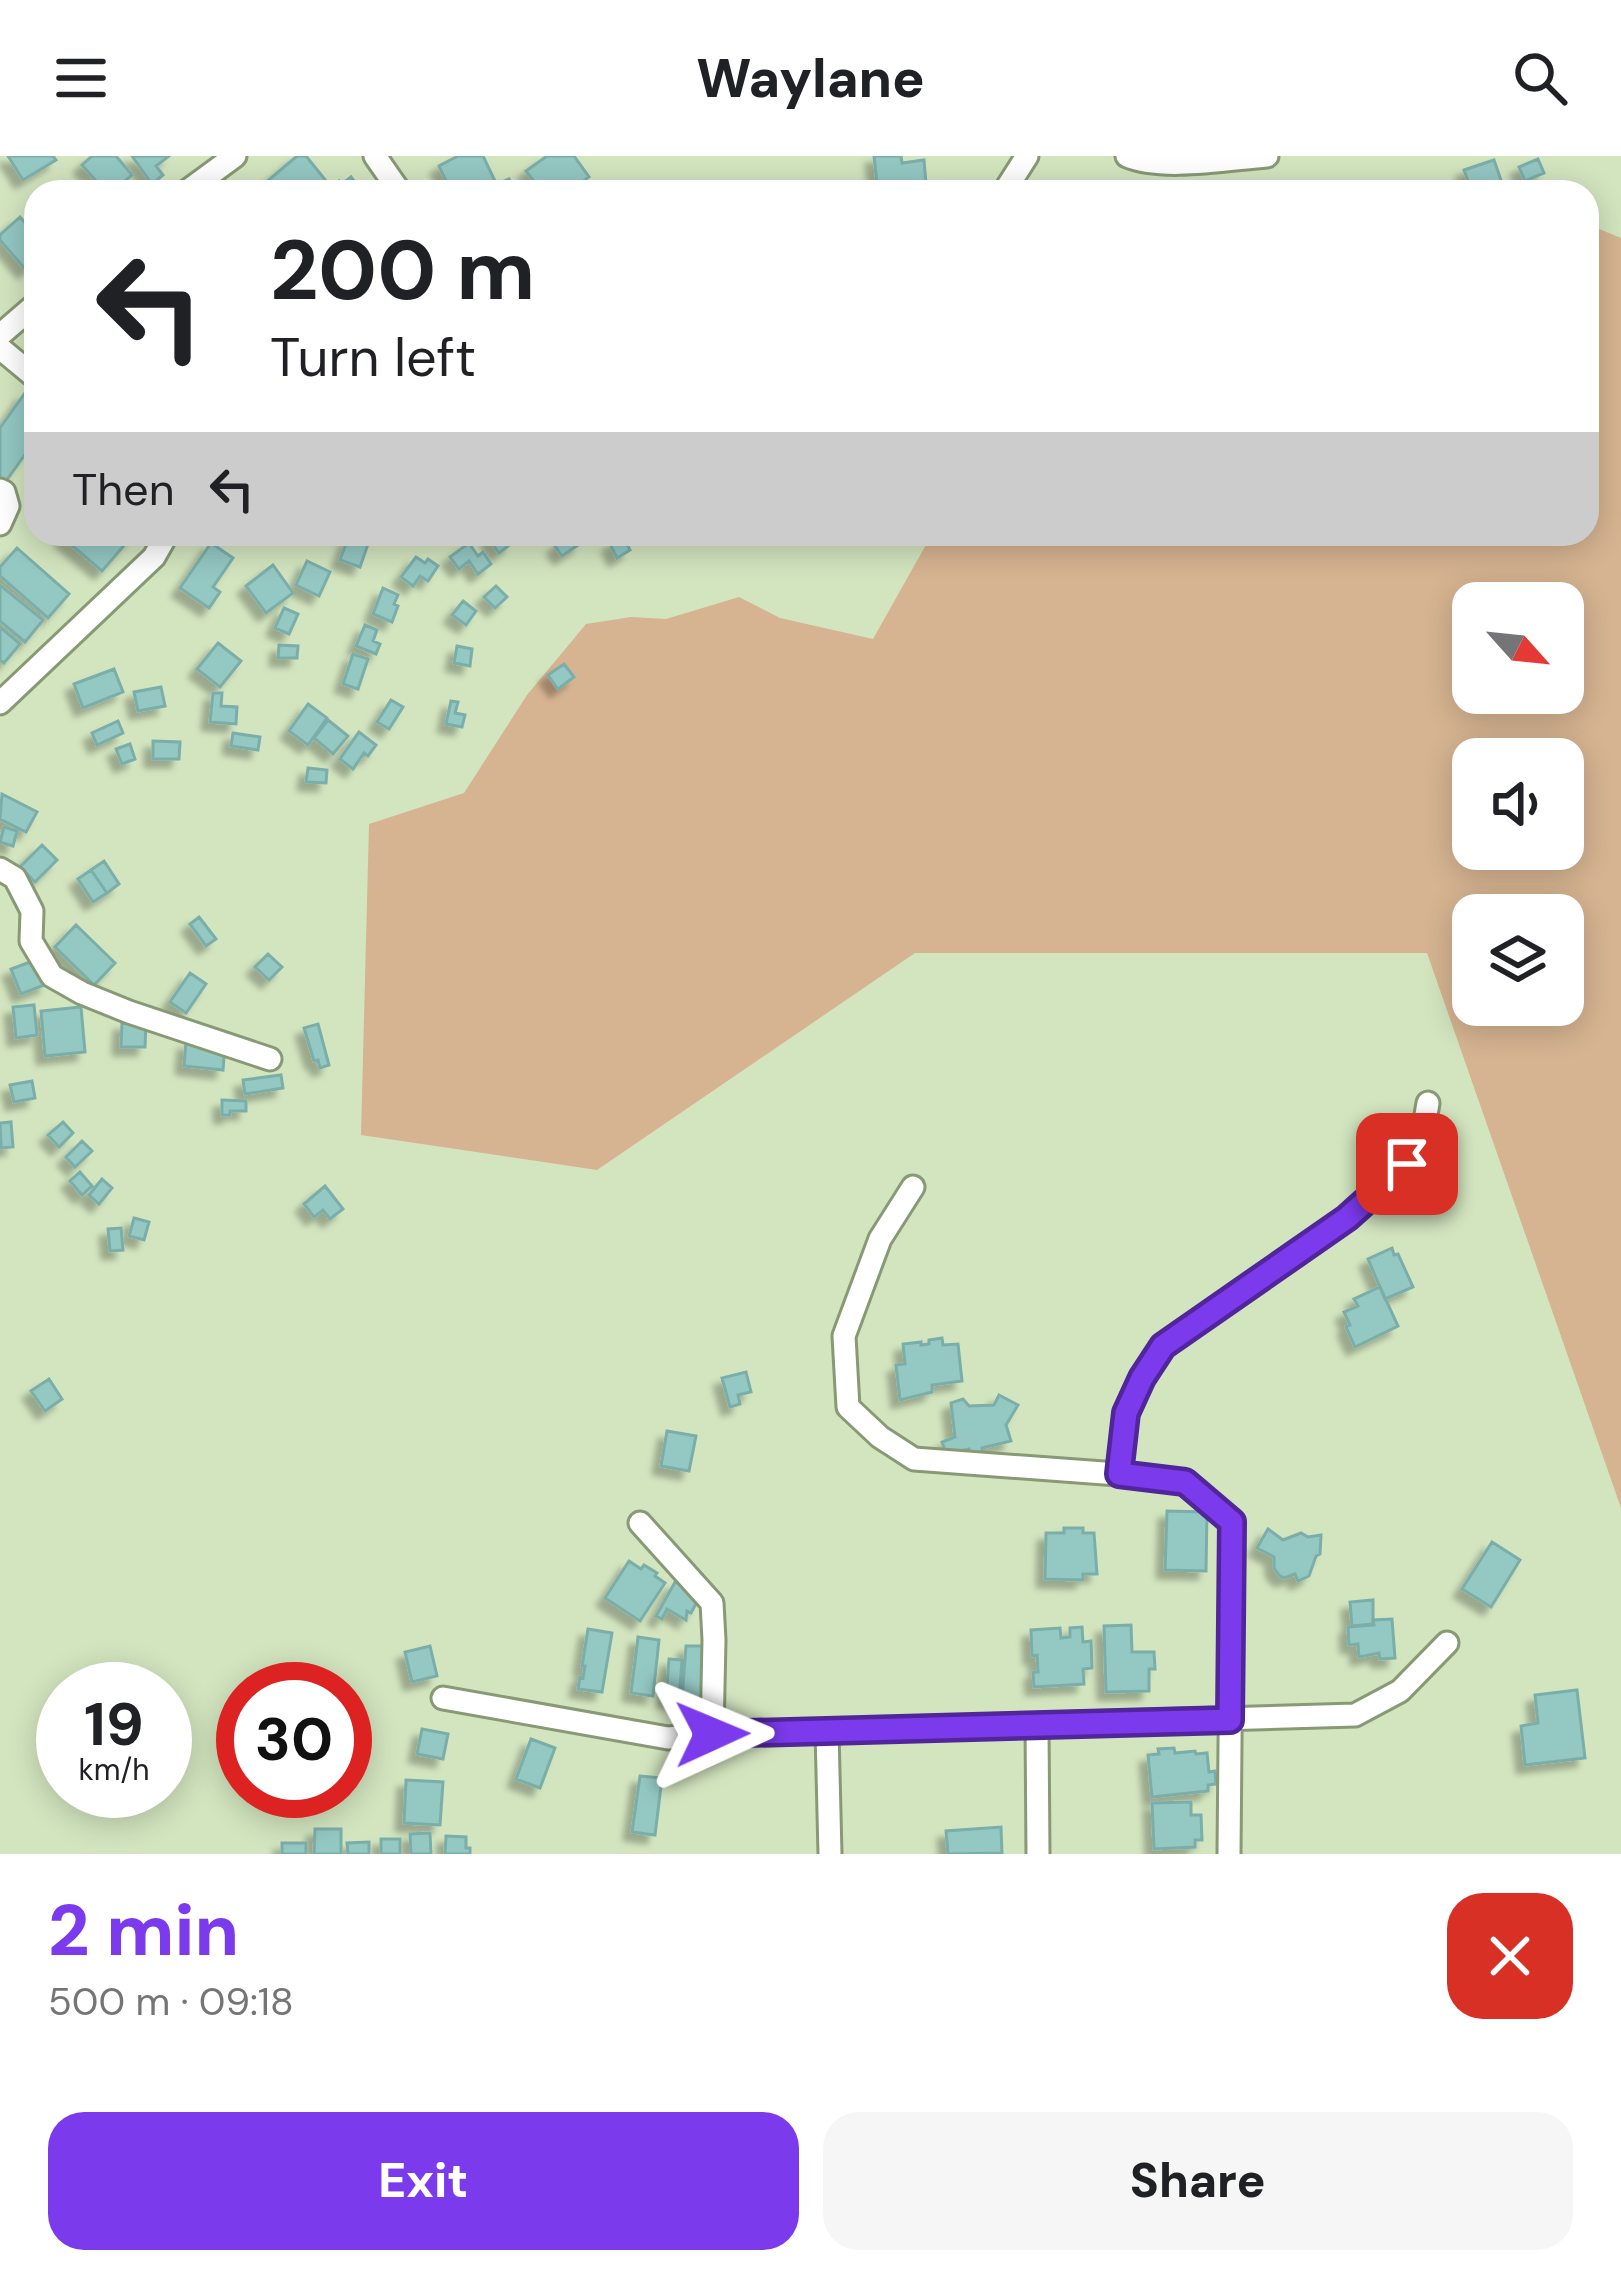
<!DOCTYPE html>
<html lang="en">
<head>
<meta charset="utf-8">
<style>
  :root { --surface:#fff; --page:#f6f6f6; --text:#202124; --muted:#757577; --accent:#7c3aed }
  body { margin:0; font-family:"DM Sans",sans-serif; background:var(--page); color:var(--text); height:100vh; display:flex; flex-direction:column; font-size:45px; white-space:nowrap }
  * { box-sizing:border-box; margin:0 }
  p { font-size:39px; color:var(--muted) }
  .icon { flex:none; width:66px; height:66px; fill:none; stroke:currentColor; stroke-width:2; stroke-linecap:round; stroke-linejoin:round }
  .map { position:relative; height:1698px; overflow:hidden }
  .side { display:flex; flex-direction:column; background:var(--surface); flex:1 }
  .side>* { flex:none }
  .banner { position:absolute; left:24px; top:24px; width:1575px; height:366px; border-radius:36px; box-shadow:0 6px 30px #0003; background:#fff; color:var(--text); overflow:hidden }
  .needle { width:78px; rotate:117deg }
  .fabs { position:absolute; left:1452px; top:426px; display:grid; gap:24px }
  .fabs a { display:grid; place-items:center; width:132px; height:132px; border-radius:24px; background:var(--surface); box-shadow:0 6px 30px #0003; font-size:60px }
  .speed { position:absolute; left:36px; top:1506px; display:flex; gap:24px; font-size:60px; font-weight:700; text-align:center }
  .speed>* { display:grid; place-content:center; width:156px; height:156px; border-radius:50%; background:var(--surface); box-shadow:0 6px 30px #0003; line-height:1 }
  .speed small { font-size:30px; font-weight:400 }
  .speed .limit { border:18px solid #d22; background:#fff; color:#111 }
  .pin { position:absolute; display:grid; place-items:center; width:102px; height:102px; color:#fff; margin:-51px; border-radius:24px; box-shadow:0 6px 18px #0006 }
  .me { position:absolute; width:132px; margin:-66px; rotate:89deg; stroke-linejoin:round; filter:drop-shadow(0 0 9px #0008) }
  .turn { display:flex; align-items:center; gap:42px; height:252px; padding:0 48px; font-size:54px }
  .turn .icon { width:156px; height:156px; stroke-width:2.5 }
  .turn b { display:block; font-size:84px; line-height:102px }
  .then { display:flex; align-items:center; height:114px; padding:0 48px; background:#0003; gap:24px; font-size:45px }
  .round { display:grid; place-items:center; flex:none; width:126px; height:126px; border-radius:36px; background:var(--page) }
  .headline { display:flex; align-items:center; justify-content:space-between; height:204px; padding:0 48px }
  h1 { font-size:72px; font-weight:800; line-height:90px; color:var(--accent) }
  .cta { display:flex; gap:24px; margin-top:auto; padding:24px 48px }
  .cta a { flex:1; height:138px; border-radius:36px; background:var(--accent); color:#fff; font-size:48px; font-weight:800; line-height:138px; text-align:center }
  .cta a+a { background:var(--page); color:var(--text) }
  header { display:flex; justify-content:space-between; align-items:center; height:156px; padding:0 48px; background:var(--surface); font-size:54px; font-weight:800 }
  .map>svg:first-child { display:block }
  .green { fill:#d6b491; fill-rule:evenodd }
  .building { fill:#94c8c3; stroke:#7baea9; stroke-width:3; filter:url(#shadow) }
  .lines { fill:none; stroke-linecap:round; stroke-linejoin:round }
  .minor-casing { stroke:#889975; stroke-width:27 }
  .minor { stroke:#fff; stroke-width:21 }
  .route-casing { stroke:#51269a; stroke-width:30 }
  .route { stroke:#7c3aed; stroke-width:21 }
</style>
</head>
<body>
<header><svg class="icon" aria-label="menu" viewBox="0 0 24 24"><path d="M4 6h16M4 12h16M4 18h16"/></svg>Waylane<svg class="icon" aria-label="search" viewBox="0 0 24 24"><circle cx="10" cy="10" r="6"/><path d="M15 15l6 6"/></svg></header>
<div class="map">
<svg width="1621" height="1698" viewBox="0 0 1621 1698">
  <defs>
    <filter id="shadow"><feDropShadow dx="-8" dy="8" stdDeviation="3" flood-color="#0004"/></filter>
  </defs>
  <rect width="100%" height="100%" fill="#d3e5bf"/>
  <path class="green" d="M1587,68L1621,82V1352L1427,797H915L597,1014L361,979L369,668L464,637L527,539L586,468L631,461L666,463L739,441L780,462L873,483L932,378H1587ZM1473,447H1563V537H1473ZM1473,603H1563V693H1473ZM1473,759H1563V849H1473Z"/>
  <path class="building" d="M8,0H53L56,4L23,24Z
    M92,0H116L132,19L112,36H106L82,9Z
    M132,0H169L156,10L163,19L152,28Z
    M297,0H306L327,26L315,36H271L264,28Z
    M458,0H483L495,25L473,36H451L439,10Z
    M547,0H574L589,21L568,36H542L526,15Z
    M874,0H901L902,7L924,4L926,28L897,31L898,36H878Z
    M1538,3L1544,17L1525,25L1519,11Z
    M1494,4L1502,27L1472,36L1464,14Z
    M351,21L362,36H324L339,25L341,29Z
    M509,23L515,36H479Z
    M20,61L36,79V105L26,114L0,84V79Z
    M25,237L36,244V283L6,325L0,321V272Z
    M66,378H134L102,415L63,382Z
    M495,378H506L512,387L499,397L489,383Z
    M571,378H575L581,387L562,400L555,390Z
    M623,381L630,394L617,402L610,388Z
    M348,382L368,388L360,411L340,404Z
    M211,387L233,402L213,431L220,436L209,452L180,432Z
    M469,387L478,400L483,396L491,408L478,418L469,405L459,413L450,401Z
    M17,392L69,438L48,462L0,420V411Z
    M416,401L425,407L428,403L438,410L428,425L420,420L413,430L401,421Z
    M307,405L330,416L319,440L296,429Z
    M273,409L293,437L266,457L246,430Z
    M0,429L43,464L25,486L0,465Z
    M496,430L507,441L495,452L484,441Z
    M383,432L398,439L394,448L398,450L392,466L373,458Z
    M463,445L476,455L466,469L452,459Z
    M284,452L298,458L289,478L275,472Z
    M365,469L377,474L373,485L380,488L376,498L356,490Z
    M0,471L20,488L4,507L0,504Z
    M218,487L241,505L220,531L197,513Z
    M279,489L298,490L297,502H278Z
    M457,490L472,493L470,510L454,507Z
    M353,498L368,503L358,533L343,528Z
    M564,508L574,521L558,533L548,519Z
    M114,513L123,536L83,552L74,528Z
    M161,531L165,550L138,555L134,536Z
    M213,537H222L221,550L237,551L236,568L210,566Z
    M391,544L403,551L389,573L377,566Z
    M451,545L458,546L455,557L465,559L462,571L446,568Z
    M308,548L327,562L308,589L289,575Z
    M328,564L348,580L333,598L314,582Z
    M118,565L123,577L97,589L92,577Z
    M359,576L376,589L368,600L364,597L353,613L340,603Z
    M233,577L260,581L258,594L231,590Z
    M153,585L180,586L179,603H153Z
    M130,588L135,603L122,608L116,593Z
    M308,612L327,614L326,627L306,626Z
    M2,638L37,656L26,676L0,663Z
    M4,671L17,675L13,690L0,686Z
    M42,689L57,704L35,726L20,711Z
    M104,705L119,728L107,737L91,714Z
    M91,714L107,737L93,746L78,723Z
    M199,761L216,783L206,790L190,768Z
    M76,769L115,807L94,829L55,791Z
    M268,798L282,811L269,824L255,811Z
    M38,803L47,828L21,838L11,813Z
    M190,817L206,828L186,857L170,846Z
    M34,849L37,879L16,882L13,851Z
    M81,851L85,896L45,900L41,855Z
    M122,867L146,868L145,891H121Z
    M318,868L329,909L320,912L318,904L314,905L304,872Z
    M186,886L225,890L223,914L184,910Z
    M281,919L283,932L245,938L243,924Z
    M32,925L35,942L14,946L10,929Z
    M222,944L246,945V955H230V959H222Z
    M11,966L13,991L1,992L0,967Z
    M63,966L73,977L59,991L48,979Z
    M82,985L92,995L75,1011L66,1001Z
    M80,1016L92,1030L82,1039L70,1025Z
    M102,1023L112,1032L99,1048L89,1039Z
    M325,1030L343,1053L330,1063L323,1054L314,1061L304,1048Z
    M134,1062L149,1066L144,1084L129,1080Z
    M121,1072L123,1094L110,1095L108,1073Z
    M1392,1092L1394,1099L1398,1098L1413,1131L1385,1143L1368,1103Z
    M1380,1131L1398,1170L1355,1191L1346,1171L1350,1169L1344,1156L1358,1150L1354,1143Z
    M942,1182L943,1189L958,1188L962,1225L932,1229V1236L900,1244L896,1209L905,1208L903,1188L921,1186V1189L929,1188V1184Z
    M746,1216L751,1236L738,1239L740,1248L730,1251L722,1222Z
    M49,1223L62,1243L45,1255L31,1235Z
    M999,1239L1018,1249L1006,1269L1011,1285L982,1292L983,1302L971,1304L969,1293L959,1295L960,1299L948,1302L942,1286L955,1281L951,1247L963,1243L969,1250L994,1249Z
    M667,1275L696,1280L689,1315L661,1310Z
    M1167,1355L1207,1356L1206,1415L1165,1414Z
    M1064,1372H1083V1377H1094L1097,1418H1083V1424L1045,1423L1046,1377H1064Z
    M1268,1373L1283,1384L1301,1377L1308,1381L1321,1379L1320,1398L1316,1400L1309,1420L1298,1425L1295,1418L1284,1422L1279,1419L1274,1412V1401L1257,1392Z
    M1492,1386L1520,1404L1491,1451L1462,1433Z
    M629,1405L641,1413L644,1409L657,1417L655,1420L665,1427L640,1465L605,1442Z
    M675,1426L686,1430L684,1434L698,1444L691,1457L687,1455L686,1464L667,1453L662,1463L656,1460Z
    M1373,1444V1468L1352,1470L1350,1446Z
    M1392,1463L1395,1502L1380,1503L1379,1497L1359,1501L1358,1488L1349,1489L1348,1471L1374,1469L1373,1464Z
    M1131,1469L1132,1496H1154L1155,1513H1149V1535L1106,1536L1104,1470Z
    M1082,1471L1083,1486L1091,1485L1092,1512L1083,1513L1084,1528L1034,1531L1033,1516H1038L1037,1499L1032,1500L1031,1474L1060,1472L1061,1482L1070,1481V1472Z
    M588,1473L612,1477L602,1536L578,1533L580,1521L583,1522L585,1510H582Z
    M638,1481L659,1484L653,1540L631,1537Z
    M430,1490L437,1520L412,1526L405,1496Z
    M686,1490H709L708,1544L682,1543Z
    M669,1503L682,1504L679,1544L666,1543Z
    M1577,1534L1585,1602L1525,1609L1521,1570L1538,1567L1535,1539Z
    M422,1573L448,1578L443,1603L417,1598Z
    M531,1583L555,1592L540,1632L516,1623Z
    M1174,1592L1175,1597L1195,1595L1196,1598L1207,1597L1209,1616L1215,1615L1216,1628L1208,1629V1635L1152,1641L1148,1599L1159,1598L1158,1593Z
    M640,1620L662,1622L655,1679L632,1676Z
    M406,1624L443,1626L440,1669L404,1667Z
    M1191,1646V1659H1201L1202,1684H1195V1691L1154,1693L1152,1647Z
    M1001,1671L1002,1697L948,1698L946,1675Z
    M315,1673H341V1698H314Z
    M430,1677L431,1698H411L410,1678Z
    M446,1680L466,1681V1692H470V1698H445Z
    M381,1683H400V1698H381Z
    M369,1686V1698H348L347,1687Z
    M282,1687H306V1698H282Z"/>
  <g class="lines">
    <g class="minor-casing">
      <path id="minor" d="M375,0L400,36
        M1127,0C1161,15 1228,3 1267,0
        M186,36L235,0
        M1004,36L1027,0
        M0,179L36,148
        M0,192L36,222
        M0,334L4,336L8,350L0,368
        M0,547L154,401L167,378
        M0,713L15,722L32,755L31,785L52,820L82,837L129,856L270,903
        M913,1031L880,1083L844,1180L848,1251L880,1281L914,1303L1131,1319L1185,1326L1232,1366L1229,1698
        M1119,1318L1126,1257L1143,1222L1163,1190L1347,1062L1407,1008L1423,977L1428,947
        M640,1367L712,1447L714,1484L712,1578
        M443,1542L668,1582L712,1578L1355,1559L1400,1535L1447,1487
        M1037,1569L1038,1698
        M827,1575L830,1698"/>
    </g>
    <use href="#minor" class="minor"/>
  </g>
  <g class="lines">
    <g class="route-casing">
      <path id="route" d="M712,1578L1230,1564L1232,1366L1185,1326L1119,1318L1126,1257L1142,1222L1163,1190L1347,1062L1407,1008"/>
    </g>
    <use href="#route" class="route"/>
  </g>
</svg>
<div class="fabs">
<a><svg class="needle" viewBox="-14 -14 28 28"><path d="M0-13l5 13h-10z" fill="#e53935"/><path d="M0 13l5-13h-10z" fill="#757577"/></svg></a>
<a><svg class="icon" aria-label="sound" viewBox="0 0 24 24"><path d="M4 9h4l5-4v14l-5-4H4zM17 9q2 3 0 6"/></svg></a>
<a><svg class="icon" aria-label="layers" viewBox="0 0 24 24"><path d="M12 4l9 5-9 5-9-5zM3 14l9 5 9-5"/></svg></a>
</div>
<div class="speed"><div>19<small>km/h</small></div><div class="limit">30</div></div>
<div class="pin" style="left:1407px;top:1008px;background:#d93025"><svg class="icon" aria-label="arrive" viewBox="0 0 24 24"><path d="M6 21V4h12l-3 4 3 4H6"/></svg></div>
<svg class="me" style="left:712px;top:1578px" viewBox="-20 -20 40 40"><path d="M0-17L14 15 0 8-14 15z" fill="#7c3aed" stroke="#fff" stroke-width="4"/></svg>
<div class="banner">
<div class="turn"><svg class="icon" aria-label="left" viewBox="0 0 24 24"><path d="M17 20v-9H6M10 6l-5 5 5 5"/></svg><div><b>200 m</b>Turn left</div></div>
<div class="then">Then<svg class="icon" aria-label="left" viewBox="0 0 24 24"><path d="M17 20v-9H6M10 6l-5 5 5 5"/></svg></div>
</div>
</div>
<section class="side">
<div class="headline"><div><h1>2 min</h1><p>500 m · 09:18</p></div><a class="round" style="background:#d93025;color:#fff"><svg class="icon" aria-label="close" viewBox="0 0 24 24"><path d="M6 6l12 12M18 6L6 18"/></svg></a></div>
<div class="cta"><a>Exit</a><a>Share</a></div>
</section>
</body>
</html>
